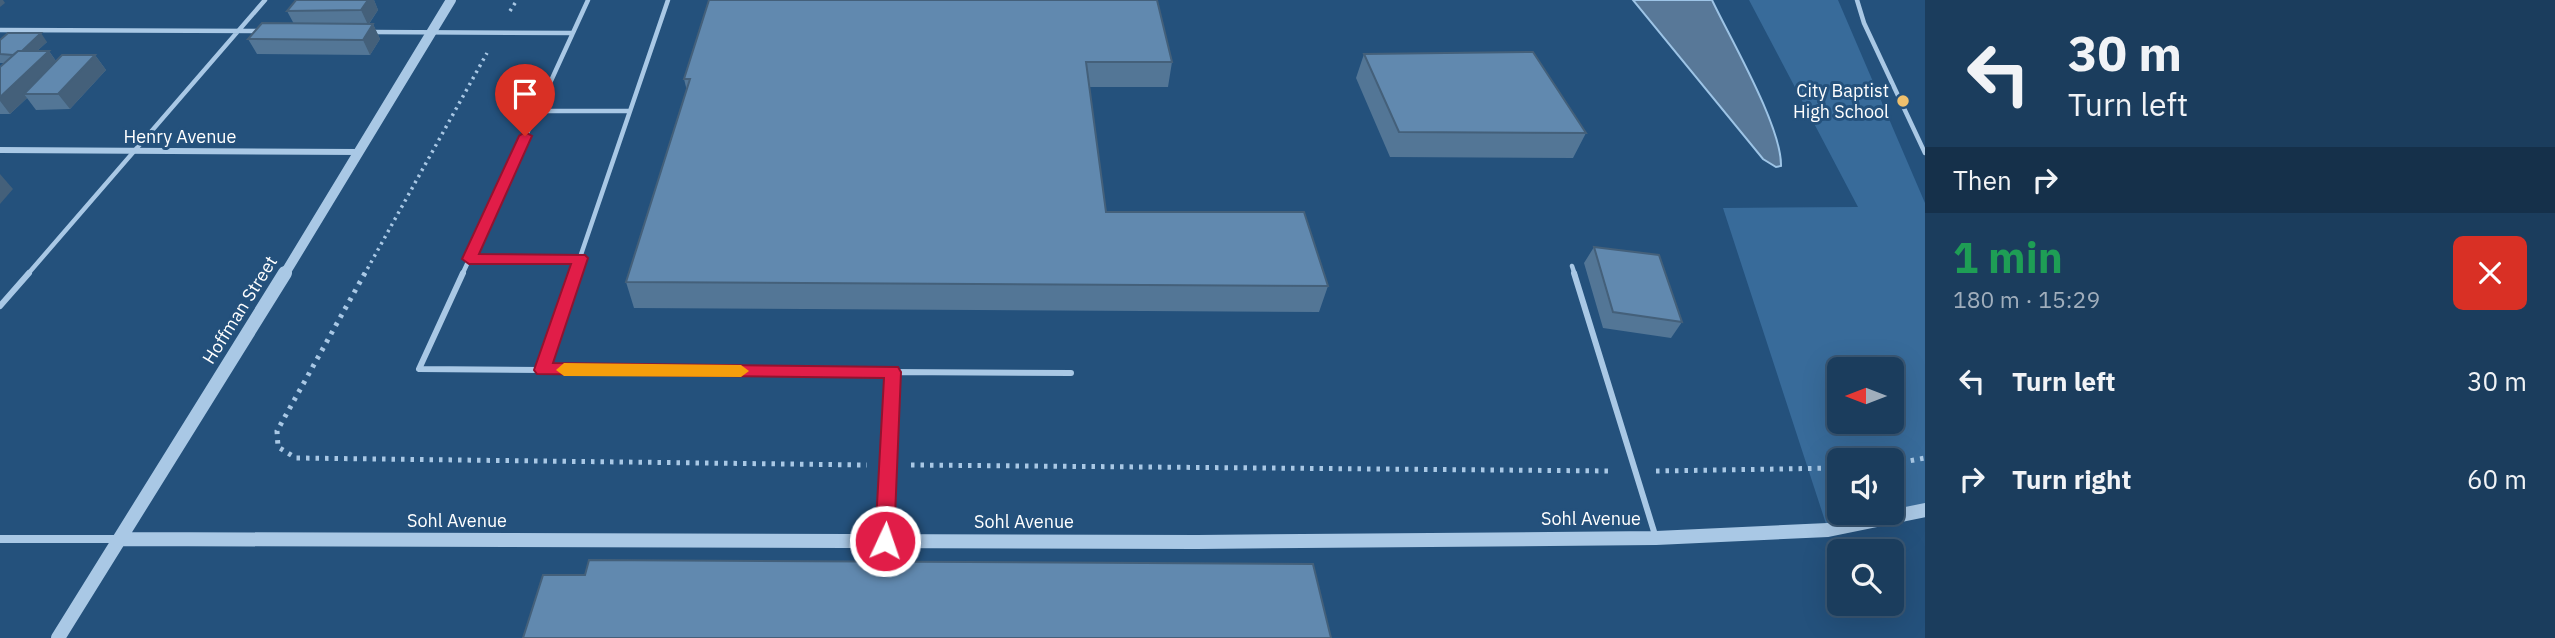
<!DOCTYPE html>
<html lang="en">
<head>
<meta charset="utf-8">
<style>
  :root { --surface:#1b3d5d; --page:#244463; --text:#f1f3f6; --muted:#a0aebc; --line:#395672 }
  body { margin:0; font-family:"IBM Plex Sans",sans-serif; background:var(--page); color:var(--text); height:100vh; display:flex; flex-direction:column; font-size:26px; white-space:nowrap }
  * { box-sizing:border-box; margin:0 }
  p { font-size:23px; color:var(--muted) }
  .icon { flex:none; width:38px; height:38px; fill:none; stroke:currentColor; stroke-width:2; stroke-linecap:round; stroke-linejoin:round }
  .map { position:relative; flex:1; overflow:hidden }
  .side { display:flex; flex-direction:column; background:var(--surface); width:630px }
  .side>* { flex:none }
  .banner { background:#1b3d5d; color:var(--text); overflow:hidden }
  .needle { width:46px; rotate:270deg }
  .tools { position:absolute; left:1827px; top:357px; display:grid; gap:14px }
  .tools a { display:grid; place-items:center; width:77px; height:77px; border-radius:10px; background:var(--surface); box-shadow:0 7px 28px #0002,0 0 0 2px var(--line); font-size:35px }
  .pin { position:absolute; display:grid; place-items:center; width:60px; height:60px; color:#fff; margin:-72px -30px; border-radius:50% 50% 50% 0; rotate:-45deg; box-shadow:0 0 7px #0007 }
  .pin .icon { rotate:45deg }
  .me { position:absolute; width:77px; margin:-38px; rotate:3deg; stroke-linejoin:round; filter:drop-shadow(0 0 5px #0008) }
  .turn { display:flex; align-items:center; gap:24px; height:147px; padding:0 28px; font-size:32px }
  .turn .icon { width:91px; height:91px; stroke-width:2.5 }
  .turn b { display:block; font-size:49px; line-height:60px }
  .then { display:flex; align-items:center; height:66px; padding:0 28px; background:#0003; gap:14px; font-size:26px }
  .round { display:grid; place-items:center; flex:none; width:74px; height:74px; border-radius:10px; background:var(--page) }
  .overview { display:flex; align-items:center; justify-content:space-between; height:119px; padding:0 28px }
  h1 { font-size:42px; font-weight:700; line-height:52px; color:#1e9e55 }
  ul { padding:0; list-style:none }
  li { display:flex; align-items:center; gap:21px; height:98px; padding:0 28px }
  li div { flex:1 }
  li b { display:block; font-size:26px }
  li em { font-style:normal }
  main { display:flex; flex:1; min-height:0 }
  .map>svg:first-child { display:block }
  .green { fill:#386b9a; fill-rule:evenodd }
  .water { fill:#587898; stroke:#9dc4e6; stroke-width:2 }
  .lines { fill:none; stroke-linecap:round; stroke-linejoin:round }
  .path-far1 { stroke:#a9c8e5; stroke-width:3.5; stroke-dasharray:2.5 4.5; stroke-linecap:butt }
  .path { stroke:#a9c8e5; stroke-width:5; stroke-dasharray:3.5 6; stroke-linecap:butt }
  .service-far1 { stroke:#a9c8e5; stroke-width:4.5 }
  .service { stroke:#a9c8e5; stroke-width:6 }
  .minor-far1 { stroke:#a9c8e5; stroke-width:6 }
  .minor { stroke:#a9c8e5; stroke-width:8 }
  .tertiary-far1 { stroke:#a9c8e5; stroke-width:10 }
  .tertiary { stroke:#a9c8e5; stroke-width:14 }
  .wall { fill:#537696 }
  .shaded-wall { fill:#44607a }
  .building { fill:#6189af; stroke:#44607a; stroke-width:2 }
  .route { fill:#e11d48; stroke:#92132f; stroke-width:2 }
  .slow { fill:#f59e0b }
  .poi-dot { fill:#efc06d; stroke:#24517c; stroke-width:2.5 }
  .labels { text-anchor:middle; stroke-width:6; stroke-linejoin:round; paint-order:stroke }
  .poi-label { font-size:18px; fill:#fff; stroke:#24517c; text-anchor:end }
  .street-label { font-size:18px; fill:#fff; stroke:#24517c }
</style>
</head>
<body>
<main>
<div class="map">
<svg width="1925" height="638" viewBox="0 0 1925 638">
  <rect width="100%" height="100%" fill="#24517c"/>
  <path class="green" d="M1749,0H1838L1925,203V510L1828,530L1723,208L1858,207ZM1839,369H1892V422H1839ZM1839,460H1892V513H1839Z"/>
  <path class="water" d="M1633,0H1712C1730,38 1782,127 1781,166L1776,167L1763,159Z"/>
  <g class="lines">
    <path class="path-far1" d="M510,11L517,0
      M364,275L487,53"/>
    <path class="path" d="M365,273L277,431L278,447L296,458L867,465
      M1892,464L1925,458
      M911,465L1613,471
      M1656,471L1839,468"/>
    <path class="service-far1" d="M1857,0L1864,23L1925,153
      M0,30L259,31
      M371,32L573,33
      M537,111H630
      M469,259L580,258
      M1572,266L1575,275
      M27,275L265,0
      M462,275L588,0
      M574,275L668,0"/>
    <path class="service" d="M463,273L419,369L542,370L575,273
      M1574,273L1656,538
      M0,306L29,273
      M542,370L1071,373
      M885,538L892,372"/>
    <path class="minor-far1" d="M0,150L360,152"/>
    <path class="minor" d="M0,539H118"/>
    <path class="tertiary-far1" d="M284,275L451,0"/>
    <path class="tertiary" d="M121,539L1197,542L1656,538L1828,530L1925,510
      M58,638L285,273"/>
  </g>
  <path class="wall" d="M296,0H374L378,10L369,24H373L380,39L370,55L257,54L248,39L294,24L287,11Z
    M709,0L1172,62L1168,87H1089L1106,212L1328,286L1319,312L634,308L626,282L687,91L684,79Z
    M0,40L47,42L37,51H49L56,61L95,55L106,70L70,109L36,110L27,98L10,114H0V67L4,63H0Z
    M1364,54L1586,133L1573,158L1390,157L1356,78Z
    M1594,247L1682,322L1671,338L1603,328L1584,263Z"/>
  <path class="shaded-wall" d="M0,0H3L5,3L0,7Z
    M368,0H374L378,10L368,25L361,10Z
    M373,24L380,39L370,55L363,40Z
    M41,33L47,42L24,63L18,55Z
    M49,51L60,67L24,94L27,98L10,114L0,101V97Z
    M95,55L106,70L70,109L58,94Z
    M0,174L13,189L0,204Z"/>
  <path class="building" d="M296,0H368L361,10L287,11Z
    M709,0H1157L1172,62H1086L1106,212H1304L1328,286L626,282L690,79H684Z
    M262,23L373,24L363,40L248,39Z
    M8,33H41L22,51H18L13,55L0,54V40Z
    M18,51H49L0,97V67Z
    M1533,52L1586,133L1399,132L1364,54Z
    M62,55H95L58,94H24Z
    M1594,247L1659,255L1682,322L1613,312Z
    M589,560L1313,564L1331,638H523L543,575H585Z"/>
  <path class="route" d="M525,132L532,136L479,254L585,255L588,258L553,363L898,367L901,372L894,541L891,547L885,550L878,547L875,541L884,378L537,374L534,370L571,264H469L462,259L519,136Z"/>
  <path class="slow" d="M564,363L741,365L749,371L741,377L564,376L556,370Z"/>
  <circle class="poi-dot" cx="1903" cy="101" r="7"/>
  <g class="labels">
    <g class="poi-label">
      <text x="1889" y="97">City Baptist<tspan x="1889" dy="21">High School</tspan></text>
    </g>
    <g class="street-label">
      <text x="180" y="143">Henry Avenue</text>
      <text transform="translate(240 310) rotate(-58)" y="6">Hoffman Street</text>
      <text x="1591" y="525">Sohl Avenue</text>
      <text x="457" y="527">Sohl Avenue</text>
      <text x="1024" y="528">Sohl Avenue</text>
    </g>
  </g>
</svg>
<div class="tools">
<a><svg class="needle" viewBox="-14 -14 28 28"><path d="M0-13l5 13h-10z" fill="#e53935"/><path d="M0 13l5-13h-10z" fill="#a0aebc"/></svg></a>
<a><svg class="icon" aria-label="sound" viewBox="0 0 24 24"><path d="M4 9h4l5-4v14l-5-4H4zM17 9q2 3 0 6"/></svg></a>
<a><svg class="icon" aria-label="search" viewBox="0 0 24 24"><circle cx="10" cy="10" r="6"/><path d="M15 15l6 6"/></svg></a>
</div>
<div class="pin" style="left:525px;top:136px;background:#d93025"><svg class="icon" aria-label="arrive" viewBox="0 0 24 24"><path d="M6 21V4h12l-3 4 3 4H6"/></svg></div>
<svg class="me" style="left:885px;top:541px" viewBox="-20 -20 40 40"><circle r="17" fill="#e11d48" stroke="#fff" stroke-width="3"/><path d="M0-11L8 9 0 5-8 9z" fill="#fff"/></svg>
</div>
<section class="side">
<div class="banner">
<div class="turn"><svg class="icon" aria-label="left" viewBox="0 0 24 24"><path d="M17 20v-9H6M10 6l-5 5 5 5"/></svg><div><b>30 m</b>Turn left</div></div>
<div class="then">Then<svg class="icon" aria-label="right" viewBox="0 0 24 24"><path d="M7 20v-9h11M14 6l5 5-5 5"/></svg></div>
</div>
<div class="overview"><div><h1>1 min</h1><p>180 m · 15:29</p></div><a class="round" style="background:#d93025;color:#fff"><svg class="icon" aria-label="close" viewBox="0 0 24 24"><path d="M6 6l12 12M18 6L6 18"/></svg></a></div>
<ul>
<li><svg class="icon" aria-label="left" viewBox="0 0 24 24"><path d="M17 20v-9H6M10 6l-5 5 5 5"/></svg><div><b>Turn left</b></div><em>30 m</em></li>
<li><svg class="icon" aria-label="right" viewBox="0 0 24 24"><path d="M7 20v-9h11M14 6l5 5-5 5"/></svg><div><b>Turn right</b></div><em>60 m</em></li>
</ul>
</section>
</main>
</body>
</html>
